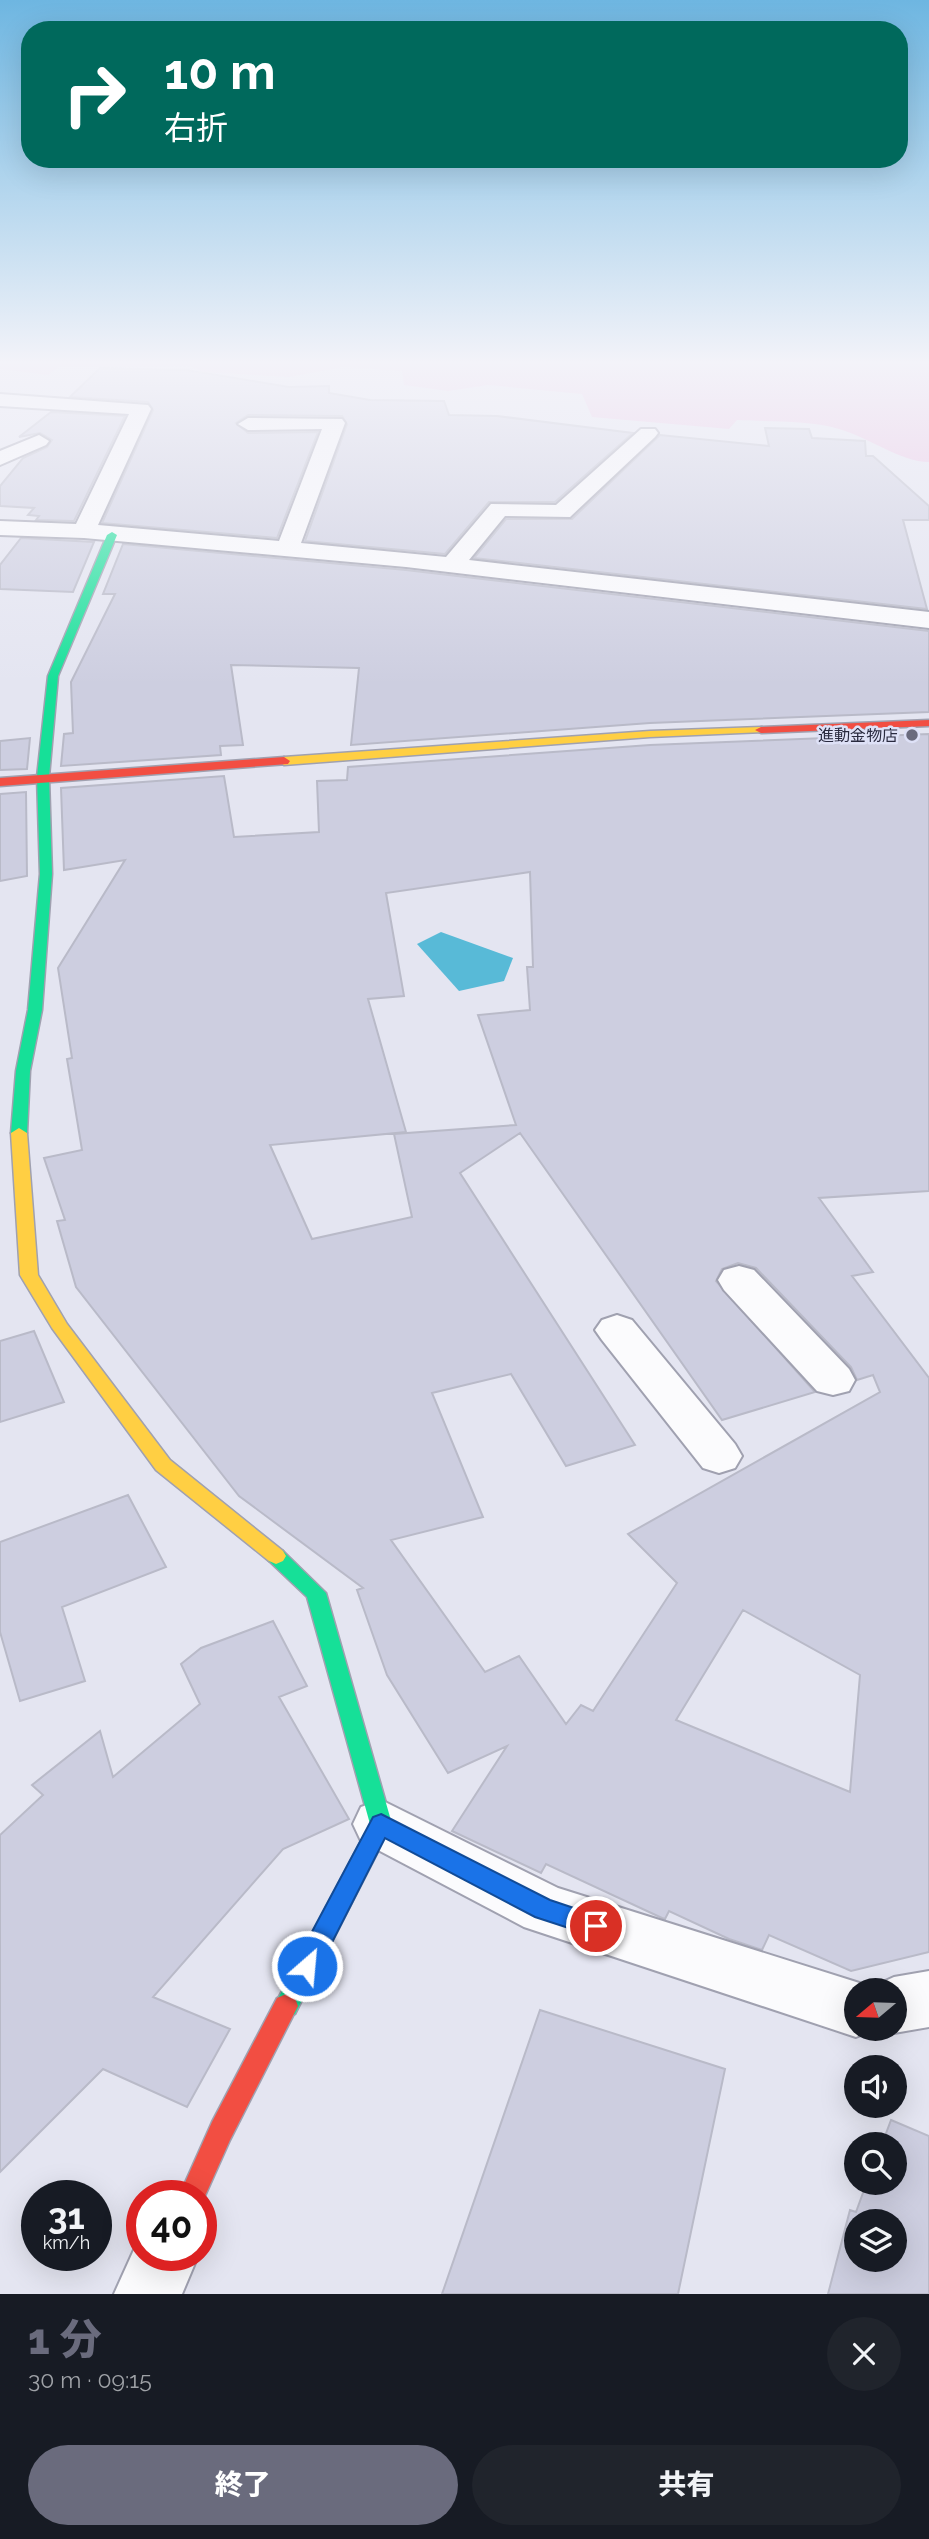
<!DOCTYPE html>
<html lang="ja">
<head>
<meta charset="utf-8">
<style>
  :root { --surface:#171b24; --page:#20242c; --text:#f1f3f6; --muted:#9ea1a6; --accent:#6a6b7d }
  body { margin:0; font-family:Raleway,"Noto Sans JP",sans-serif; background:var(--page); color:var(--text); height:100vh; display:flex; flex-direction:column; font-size:26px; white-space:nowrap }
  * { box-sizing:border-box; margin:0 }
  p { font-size:23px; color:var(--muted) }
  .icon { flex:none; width:38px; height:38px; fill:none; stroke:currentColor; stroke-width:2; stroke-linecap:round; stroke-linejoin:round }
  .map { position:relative; height:2294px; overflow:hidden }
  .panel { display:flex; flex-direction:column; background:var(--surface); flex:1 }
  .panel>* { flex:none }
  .hud { position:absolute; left:21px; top:21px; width:887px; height:147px; border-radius:28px; box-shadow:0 7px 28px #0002; background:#00695c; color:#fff; overflow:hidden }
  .needle { width:46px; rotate:251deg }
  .fabs { position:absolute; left:844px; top:1978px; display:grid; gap:14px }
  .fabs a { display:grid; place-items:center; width:63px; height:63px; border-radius:50%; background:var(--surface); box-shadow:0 7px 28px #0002; font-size:35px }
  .speed { position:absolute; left:21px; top:2180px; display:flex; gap:14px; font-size:35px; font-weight:700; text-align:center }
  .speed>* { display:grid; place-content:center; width:91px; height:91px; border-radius:50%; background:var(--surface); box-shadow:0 7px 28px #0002; line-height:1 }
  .speed small { font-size:18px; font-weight:400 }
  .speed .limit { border:10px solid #d22; background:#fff; color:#111 }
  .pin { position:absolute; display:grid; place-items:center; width:60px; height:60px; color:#fff; margin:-30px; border:4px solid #fff; border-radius:50%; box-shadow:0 2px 7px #0007 }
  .me { position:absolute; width:77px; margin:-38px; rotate:27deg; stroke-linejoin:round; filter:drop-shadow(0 0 5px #0008) }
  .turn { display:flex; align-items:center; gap:24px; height:147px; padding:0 28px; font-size:32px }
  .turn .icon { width:91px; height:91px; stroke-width:2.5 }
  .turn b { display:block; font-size:49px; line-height:60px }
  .round { display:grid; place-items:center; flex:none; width:74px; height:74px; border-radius:37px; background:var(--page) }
  .head { display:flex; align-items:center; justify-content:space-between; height:119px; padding:0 28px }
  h1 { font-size:42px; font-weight:800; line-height:52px; color:var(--accent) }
  .cta { display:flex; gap:14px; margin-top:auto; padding:14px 28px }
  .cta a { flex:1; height:80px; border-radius:42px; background:var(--accent); color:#fff; font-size:28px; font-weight:800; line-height:80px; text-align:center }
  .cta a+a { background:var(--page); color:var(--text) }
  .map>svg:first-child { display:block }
  .green { fill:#ebc0e1 }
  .water { fill:#58bad7 }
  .building { fill:#cdcee0; stroke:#b9bac8; stroke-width:2; fill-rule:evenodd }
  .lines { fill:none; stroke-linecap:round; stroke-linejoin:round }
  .street-casing { stroke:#a0a1b0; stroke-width:4 }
  .fast-casing { stroke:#a0a1b0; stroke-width:3 }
  .slow-casing { stroke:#a0a1b0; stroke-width:3 }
  .jam-casing { stroke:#a0a1b0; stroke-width:3 }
  .street { fill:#fbfbfd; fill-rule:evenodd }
  .fast { fill:#16e098; fill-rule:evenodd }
  .slow { fill:#ffcf43; fill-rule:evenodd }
  .jam { fill:#f24e42; fill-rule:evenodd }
  .route { fill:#1a73e8; stroke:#114b97; stroke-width:2 }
  .poi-dot { fill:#6a6b7d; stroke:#dee1f7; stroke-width:2.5 }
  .labels { text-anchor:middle; stroke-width:5; stroke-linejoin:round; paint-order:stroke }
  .far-poi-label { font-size:16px; fill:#292a3f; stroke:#dee1f7; text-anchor:end }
</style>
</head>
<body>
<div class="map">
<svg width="929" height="2294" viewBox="0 0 929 2294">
  <rect width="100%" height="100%" fill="#e4e5f1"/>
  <path class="green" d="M0,362H929V462C901,462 868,437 839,429C811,420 767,422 737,420L729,429L592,417L582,394L488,385L448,391L404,385L402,371L344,367L289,377L203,372L190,366L58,367L48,375L0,369Z"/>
  <path class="water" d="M441,932L513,958L504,981L459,991L417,944Z"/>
  <path class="building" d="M100,368L186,370L289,387L329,386V393L370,400L444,401L449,415L497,416L633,433L555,502H489L445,554L305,541L347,424L342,416L248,415L236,423L248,433L318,432L277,538L102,523L153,410L148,402L70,397Z
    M51,412L125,416L74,521L36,520L39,516L28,515L34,508L0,506V486L23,458L47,447L52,440L40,433L19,437Z
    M765,428L809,429L812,438L865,441L866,456H873L929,506V520H903L927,609L474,558L506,519H572L660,435L769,446Z
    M21,538L94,542L73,592L0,589V565Z
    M123,544L406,570L929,631V712L650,723L351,745L359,668L231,665L243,745L220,746L221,755L61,766L64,734L73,733L71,682L115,594H103Z
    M929,734V1191L819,1198L873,1272L852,1276L929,1378V1952L851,1971L769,1935L762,1950L729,1939L669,1911L665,1919L662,1918L546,1864L541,1873L452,1831L507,1746L448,1773L387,1675L357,1590L363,1588L239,1496L76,1287L57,1221L65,1220L44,1158L82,1150L67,1059L72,1058L58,968L125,860L64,870L61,788L224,776L234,837L319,832L317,781L347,780L348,767L650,745ZM530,872L533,967H527L530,1010L478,1015L516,1125L394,1134L412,1217L312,1239L270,1145L406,1132L368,999L404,996L386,893ZM520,1133L722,1420L815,1392L716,1281L722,1269L738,1263L756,1268L851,1367L857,1380L873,1375L880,1392L628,1534L677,1583L593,1711L581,1705L566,1724L519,1656L485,1672L391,1540L483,1517L432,1393L511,1374L566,1466L635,1445L460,1173ZM743,1610L860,1675L850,1792L676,1720Z
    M30,738L27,769L0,770V741Z
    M26,792L27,876L0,881V794Z
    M34,1331L64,1402L0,1422V1341Z
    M128,1495L166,1567L62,1607L85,1681L20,1701L0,1632V1542Z
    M273,1621L307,1686L279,1697L349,1819L283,1849L153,1997L230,2029L187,2107L103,2069L0,2172V1835L43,1795L32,1785L100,1731L113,1777L200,1704L181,1664L201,1648Z
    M540,2010L725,2069L678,2294H442Z
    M891,2120L929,2136V2294H828L850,2210L856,2212L867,2182H894V2144H882ZM856,2221H894V2259H856Z"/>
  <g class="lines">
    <g class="street-casing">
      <path id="street" d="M0,394L148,405L151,409L98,525L279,541L322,429L248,430L238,424L248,418L342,419L345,423L301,543L446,557L491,504L556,505L641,429H655L658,433L655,437L570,517L505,516L469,560L929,612V628L406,567L84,538L0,535V521L76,524L129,414L0,406Z
        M39,435L49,441L46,445L0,465V451Z
        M739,1266L754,1270L849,1369L855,1380L849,1391L833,1395L817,1391L724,1290L718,1280L724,1270Z
        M617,1315L632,1320L735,1444L742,1456L735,1468L719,1473L703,1468L602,1340L595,1330L602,1320Z
        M381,1800L558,1888L872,1987L894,1977L929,1971V2027L894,2033L881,2028H894V1990H856V2028H878L856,2037L524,1927L361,1841L353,1824L361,1807Z
        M142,2232V2256H198L182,2294H114Z"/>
    </g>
    <g class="fast-casing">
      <path id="fast" d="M112,532L117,535L58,676L49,777L52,874L42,1010L30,1071L27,1133L19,1138L11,1133L16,1071L28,1010L40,874L37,777L48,676L107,535Z
        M276,1548L283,1551L326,1593L392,1824L295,2014L286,2018L277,2014L274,2006L370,1824L307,1597L269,1561L266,1556L269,1551Z"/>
    </g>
    <g class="slow-casing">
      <path id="slow" d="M761,727L765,728V732L650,737L284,765L278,761L284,757L650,731Z
        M19,1128L27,1133L38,1275L67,1324L170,1460L283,1551L286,1556L283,1561L276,1564L269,1561L156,1470L52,1328L20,1275L11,1133Z"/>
    </g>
    <g class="jam-casing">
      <path id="jam" d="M929,720V726L761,733L755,730L761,727Z
        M284,757L290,761L288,764L0,786V778Z
        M286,1994L295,1998L298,2006L230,2140L201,2205V2196H179L212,2122L277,1998Z"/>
    </g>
    <use href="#street" class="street"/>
    <use href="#fast" class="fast"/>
    <use href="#slow" class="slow"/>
    <use href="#jam" class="jam"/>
  </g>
  <linearGradient id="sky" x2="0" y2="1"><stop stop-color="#6eb6e1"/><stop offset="0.53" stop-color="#f3f3f9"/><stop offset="1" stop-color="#f3f3f9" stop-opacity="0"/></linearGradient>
  <rect width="929" height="684" fill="url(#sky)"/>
  <path class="route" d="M381,1814L550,1900L604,1918L608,1926L604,1934L596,1937L535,1917L385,1838L316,1974L307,1977L298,1974L295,1966L298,1958L373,1817Z"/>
  <circle class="poi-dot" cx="912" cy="735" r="7"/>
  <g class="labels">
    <g class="far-poi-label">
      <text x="898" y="741">進動金物店</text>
    </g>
  </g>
</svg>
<div class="fabs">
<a><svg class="needle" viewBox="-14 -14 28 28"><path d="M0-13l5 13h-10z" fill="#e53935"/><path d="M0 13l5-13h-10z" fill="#9ea1a6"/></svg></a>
<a><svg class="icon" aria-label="sound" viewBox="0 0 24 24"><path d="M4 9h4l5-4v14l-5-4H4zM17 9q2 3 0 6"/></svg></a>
<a><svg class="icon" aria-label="search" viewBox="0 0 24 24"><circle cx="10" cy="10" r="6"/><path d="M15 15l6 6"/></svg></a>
<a><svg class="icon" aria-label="layers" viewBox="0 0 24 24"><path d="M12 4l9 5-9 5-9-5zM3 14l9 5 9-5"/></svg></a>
</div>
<div class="speed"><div>31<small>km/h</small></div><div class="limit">40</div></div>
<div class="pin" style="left:596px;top:1926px;background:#d93025"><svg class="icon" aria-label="arrive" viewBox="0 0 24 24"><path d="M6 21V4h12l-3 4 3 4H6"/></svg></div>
<svg class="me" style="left:307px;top:1966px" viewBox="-20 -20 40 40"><circle r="17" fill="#1a73e8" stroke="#fff" stroke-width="3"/><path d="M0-11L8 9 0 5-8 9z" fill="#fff"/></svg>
<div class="hud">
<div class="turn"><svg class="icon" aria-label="right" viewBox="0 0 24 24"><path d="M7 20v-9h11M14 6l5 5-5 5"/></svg><div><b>10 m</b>右折</div></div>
</div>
</div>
<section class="panel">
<div class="head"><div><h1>1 分</h1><p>30 m · 09:15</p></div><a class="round"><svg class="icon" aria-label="close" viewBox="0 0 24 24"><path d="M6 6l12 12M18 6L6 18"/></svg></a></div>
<div class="cta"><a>終了</a><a>共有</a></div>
</section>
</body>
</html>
